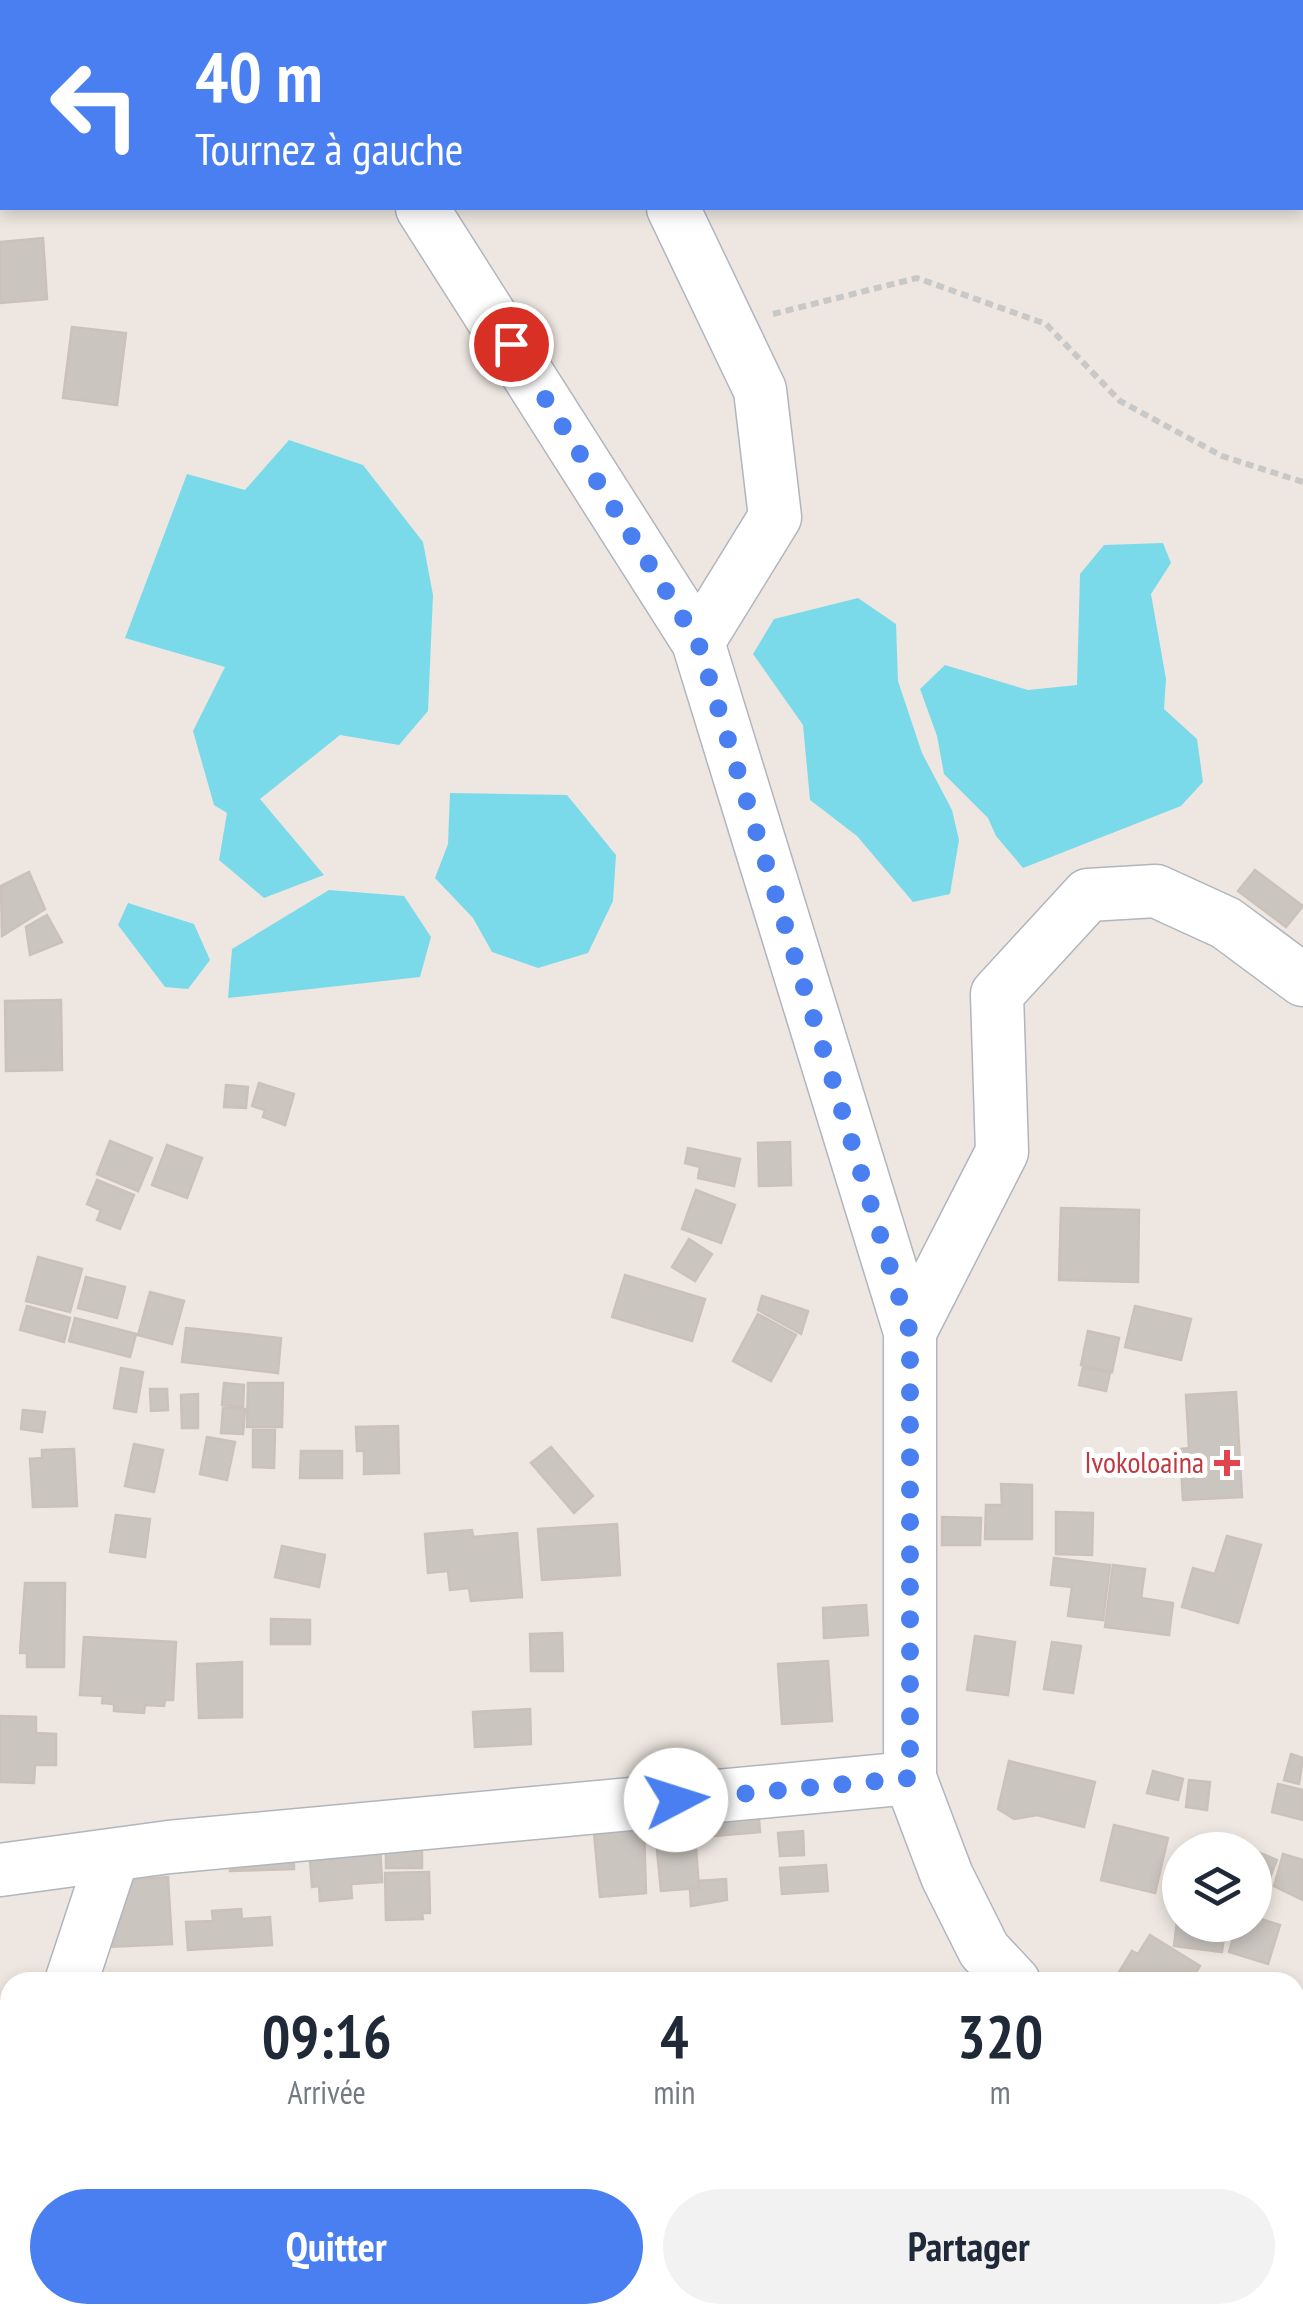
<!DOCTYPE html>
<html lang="fr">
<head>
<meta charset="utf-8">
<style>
  :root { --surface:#fff; --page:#f2f2f3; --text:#1f2937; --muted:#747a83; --accent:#4a7ff1 }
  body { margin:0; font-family:"PT Sans Narrow",sans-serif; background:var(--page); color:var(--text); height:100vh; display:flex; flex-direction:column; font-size:38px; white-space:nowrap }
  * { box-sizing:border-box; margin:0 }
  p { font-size:32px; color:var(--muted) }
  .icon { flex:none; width:55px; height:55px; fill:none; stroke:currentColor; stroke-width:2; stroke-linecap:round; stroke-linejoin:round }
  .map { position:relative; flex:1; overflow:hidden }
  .sheet { position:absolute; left:0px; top:1972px; width:1305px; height:352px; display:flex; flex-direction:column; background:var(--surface); border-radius:30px 30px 0 0; box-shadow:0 5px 15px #0003 }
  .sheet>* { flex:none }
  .guide { position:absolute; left:0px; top:0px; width:1305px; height:210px; box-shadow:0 5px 15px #0003; background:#4a7ff1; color:#fff; overflow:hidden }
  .buttons { position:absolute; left:1162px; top:1832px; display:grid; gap:20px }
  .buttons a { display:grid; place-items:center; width:110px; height:110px; border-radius:50%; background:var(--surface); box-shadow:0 5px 15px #0003; font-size:50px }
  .pin { position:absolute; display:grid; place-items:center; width:85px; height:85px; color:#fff; margin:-42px; border:5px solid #fff; border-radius:50%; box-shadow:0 2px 10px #0007 }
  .me { position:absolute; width:110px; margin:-55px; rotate:85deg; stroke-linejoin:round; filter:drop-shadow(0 0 8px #0008) }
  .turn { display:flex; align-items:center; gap:35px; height:210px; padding:0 30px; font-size:45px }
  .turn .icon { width:130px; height:130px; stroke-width:2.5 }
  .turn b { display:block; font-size:70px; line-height:85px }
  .eta { display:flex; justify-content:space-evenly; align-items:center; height:170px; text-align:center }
  .eta b { font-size:60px; font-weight:800; line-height:70px }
  .primary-button { display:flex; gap:20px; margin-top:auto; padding:20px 30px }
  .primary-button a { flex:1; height:115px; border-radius:60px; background:var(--accent); color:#fff; font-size:40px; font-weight:800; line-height:115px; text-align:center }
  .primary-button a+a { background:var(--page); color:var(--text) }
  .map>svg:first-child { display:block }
  .water { fill:#7adaea }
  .building { fill:#cac5bf; stroke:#cac2ba; stroke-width:2.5 }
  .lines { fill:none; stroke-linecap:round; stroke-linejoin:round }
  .minor-casing { stroke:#b1b5bd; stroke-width:55 }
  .path { stroke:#c8c8c8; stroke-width:6; stroke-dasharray:8 5; stroke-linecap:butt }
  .minor { stroke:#fff; stroke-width:52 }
  .route { stroke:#4a7ff1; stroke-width:18; stroke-dasharray:0 32.4 }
  .health-dot { fill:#e0444e; stroke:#fff; stroke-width:4 }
  .labels { text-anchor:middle; stroke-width:10; stroke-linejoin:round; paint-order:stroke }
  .health-label { font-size:30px; fill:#be3a42; stroke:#fff; text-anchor:end }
</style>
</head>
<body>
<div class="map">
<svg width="1303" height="2324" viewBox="0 0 1303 2324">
  <rect width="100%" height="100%" fill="#eee7e1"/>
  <path class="water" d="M289,440L363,465L423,542L433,595L428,711L399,745L340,735L260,799L324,875L264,898L219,860L227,813L214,805L193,731L225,667L125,638L187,474L245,490Z
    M1163,543L1171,563L1151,594L1166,679L1164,709L1197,739L1203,782L1181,806L1023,868L996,836L988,818L944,774L937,736L920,689L945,665L1028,690L1077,685L1080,574L1104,545Z
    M858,598L896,624L898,681L922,753L952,810L959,840L950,894L913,902L857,836L810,800L803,725L753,654L774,619Z
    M450,793L567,795L616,855L613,901L588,953L538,968L492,952L473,918L435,878L448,844Z
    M329,890L404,896L431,937L420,977L228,998L232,949Z
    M128,903L194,924L210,960L188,989L165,987L118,925Z"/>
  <path class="building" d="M43,238L47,299L0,303V242Z
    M72,327L126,333L117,405L63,398Z
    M1255,870L1303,906L1286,927L1238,891Z
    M29,872L45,909L2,936L1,886Z
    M47,915L62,942L30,955L26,927Z
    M61,1000L62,1070L6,1071L5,1001Z
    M259,1083L294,1094L285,1125L263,1117L265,1110L252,1106Z
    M226,1085L248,1087L246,1108L224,1107Z
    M110,1141L152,1158L138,1191L97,1174Z
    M790,1142L791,1185L759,1186L758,1143Z
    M167,1145L202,1158L187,1198L152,1185Z
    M688,1148L740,1159L734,1186L698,1178L700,1167L685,1163Z
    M97,1180L134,1195L120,1229L97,1220L101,1210L87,1204Z
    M696,1190L735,1205L721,1243L682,1229Z
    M1061,1208L1139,1210L1138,1282L1059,1280Z
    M689,1239L712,1254L695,1281L672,1267Z
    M38,1257L82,1269L70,1312L26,1301Z
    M625,1275L705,1299L692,1341L612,1317Z
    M86,1277L125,1287L117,1318L78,1308Z
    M150,1292L184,1301L172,1344L138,1335Z
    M762,1296L808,1311L801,1334L758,1310Z
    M27,1306L70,1318L64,1342L20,1330Z
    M1135,1306L1191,1319L1181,1360L1125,1347Z
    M758,1314L796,1335L771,1381L733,1361Z
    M75,1318L136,1334L130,1357L69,1341Z
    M186,1328L281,1338L278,1373L182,1362Z
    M1088,1331L1119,1338L1112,1372L1081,1365Z
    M1083,1367L1110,1373L1106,1391L1079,1385Z
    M121,1368L143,1372L136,1412L114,1408Z
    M224,1383L244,1385L243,1407L222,1405Z
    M248,1383H283L282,1427H247Z
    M150,1389H167L168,1410L151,1411Z
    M1236,1392L1242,1497L1183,1500L1180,1449L1189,1448L1186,1395Z
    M198,1394V1428H182L181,1395Z
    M223,1408L245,1409L243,1434L221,1433Z
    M23,1410L45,1412L42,1432L21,1429Z
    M398,1426L399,1473L364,1474V1451H357L356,1427Z
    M253,1430H275L274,1468L253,1467Z
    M207,1437L235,1442L227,1480L200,1474Z
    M134,1444L163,1450L154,1492L125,1486Z
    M551,1447L593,1496L574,1513L531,1463Z
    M74,1449L77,1506L33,1507L30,1459L42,1458V1450Z
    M301,1451H342V1478H300Z
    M1001,1484L1032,1485V1539H985L986,1505H1002Z
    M1056,1512L1093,1513L1092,1555L1056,1554Z
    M116,1515L150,1519L145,1557L110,1552Z
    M942,1517L981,1518L980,1545H942Z
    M617,1524L620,1575L542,1580L538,1529Z
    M472,1530L473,1537L517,1533L522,1597L471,1601L469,1588L450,1590L448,1571L428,1573L425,1534Z
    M1227,1536L1261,1545L1238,1623L1182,1607L1193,1568L1215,1574Z
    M282,1546L325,1555L319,1587L275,1577Z
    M1054,1558L1110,1565L1103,1620L1068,1616L1072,1587L1051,1585Z
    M1113,1565L1145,1569L1141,1598L1173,1603L1169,1635L1105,1627Z
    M25,1583H65L64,1667H27V1653H20Z
    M866,1605L868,1635L824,1638L823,1608Z
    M271,1619L310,1620V1644H271Z
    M562,1633L563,1671H531L530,1634Z
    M975,1636L1015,1642L1008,1695L967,1690Z
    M84,1637L176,1642L173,1700H165L164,1706L145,1705L144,1713L114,1711V1704L102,1703L103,1696L80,1695Z
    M1052,1642L1081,1646L1073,1693L1044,1689Z
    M828,1661L832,1721L782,1724L778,1664Z
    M242,1662V1717L199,1718L197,1664Z
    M530,1709L531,1744L475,1747L473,1712Z
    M0,1716L36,1717V1733L56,1734V1765H35L34,1783L0,1782Z
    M1291,1754L1303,1758L1299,1784L1284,1780Z
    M1009,1761L1095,1782L1084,1827L1037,1815L1014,1819L998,1809Z
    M1153,1771L1183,1779L1178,1800L1147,1793Z
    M1189,1780L1210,1782L1207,1810L1186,1807Z
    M1278,1784L1303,1790V1820L1272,1812Z
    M758,1807L760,1832L703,1837L701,1811Z
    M386,1813L422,1814V1868H386Z
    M1114,1825L1168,1838L1155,1893L1101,1880Z
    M379,1827L382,1882L351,1884L352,1898L320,1901L319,1886L312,1887L308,1831Z
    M644,1829L646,1893L600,1897L594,1833Z
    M803,1831L804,1855L780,1856L778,1833Z
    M695,1836L699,1888L661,1891L656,1840Z
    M230,1848L294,1852V1869L230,1871Z
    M1255,1851L1277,1860L1265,1890L1255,1886Z
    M1283,1854L1303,1860V1900L1274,1886Z
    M826,1865L828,1891L782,1894L780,1868Z
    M429,1872L430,1913H422L423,1919L386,1920L385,1873Z
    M168,1877L172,1944L85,1948L82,1883Z
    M726,1879L727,1900L691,1906L690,1889L699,1888L698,1881Z
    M241,1909L242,1919L270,1917L272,1945L188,1950L186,1922L213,1921L212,1911Z
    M1255,1917L1280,1925L1268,1964L1229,1952L1237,1925H1255Z
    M1177,1921L1180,1925L1225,1927L1222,1952L1174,1946Z
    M1150,1935L1200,1966L1190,1982H1125L1116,1977L1132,1951L1138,1954Z
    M0,2220L10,2221V2267L0,2266Z
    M1295,2268H1303V2324H1261L1256,2315H1295Z
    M162,2315H182L199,2321L158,2324Z
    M220,2315H248L244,2324H215Z
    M253,2315H275L294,2324H249Z
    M443,2315H467L464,2324H440Z
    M473,2315L477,2316L511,2315L509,2324H471Z
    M516,2315H565L562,2324H514Z
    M589,2315H646L642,2324H604Z"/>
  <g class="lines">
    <g class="minor-casing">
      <path id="minor" d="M270,0L271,2
        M573,0L575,2
        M422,208L698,642L910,1332V1778L947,1876L984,1950L1014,1982
        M673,208L760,390L775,517L698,642
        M910,1332L1002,1152L997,994L1088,895L1156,891L1226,923L1303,980
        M0,1870L169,1847L910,1778
        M71,1982L113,1855
        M0,2029L10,2028
        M1295,2211L1303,2217
        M1295,2262L1303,2253
        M888,2324L1012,2315
        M1238,2324L1246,2315"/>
    </g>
    <path class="path" d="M773,314L917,278L1046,324L1120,401L1222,456L1303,482"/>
    <use href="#minor" class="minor"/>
  </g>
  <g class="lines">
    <path class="route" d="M511,344L698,642L910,1332V1778L676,1800"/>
  </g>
  <path class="health-dot" d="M1222 1448h10v10h10v10h-10v10h-10v-10h-10v-10h10z"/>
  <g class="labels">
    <g class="health-label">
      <text x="1204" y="1473">Ivokoloaina</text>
    </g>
  </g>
</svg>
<div class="buttons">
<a><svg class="icon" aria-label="layers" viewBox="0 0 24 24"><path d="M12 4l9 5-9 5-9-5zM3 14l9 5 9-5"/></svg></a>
</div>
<div class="pin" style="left:511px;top:344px;background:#d93025"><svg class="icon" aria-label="arrive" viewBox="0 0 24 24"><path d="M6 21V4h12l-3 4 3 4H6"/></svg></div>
<svg class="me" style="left:676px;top:1800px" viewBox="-20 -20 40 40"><circle r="19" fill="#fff"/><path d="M0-13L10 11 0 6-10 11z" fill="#4a7ff1"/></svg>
<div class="guide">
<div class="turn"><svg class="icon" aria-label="left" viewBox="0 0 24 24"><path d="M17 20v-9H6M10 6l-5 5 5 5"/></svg><div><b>40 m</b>Tournez à gauche</div></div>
</div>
<section class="sheet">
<div class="eta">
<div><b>09:16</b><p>Arrivée</p></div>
<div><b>4</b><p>min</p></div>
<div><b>320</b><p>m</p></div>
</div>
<div class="primary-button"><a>Quitter</a><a>Partager</a></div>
</section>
</div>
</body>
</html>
